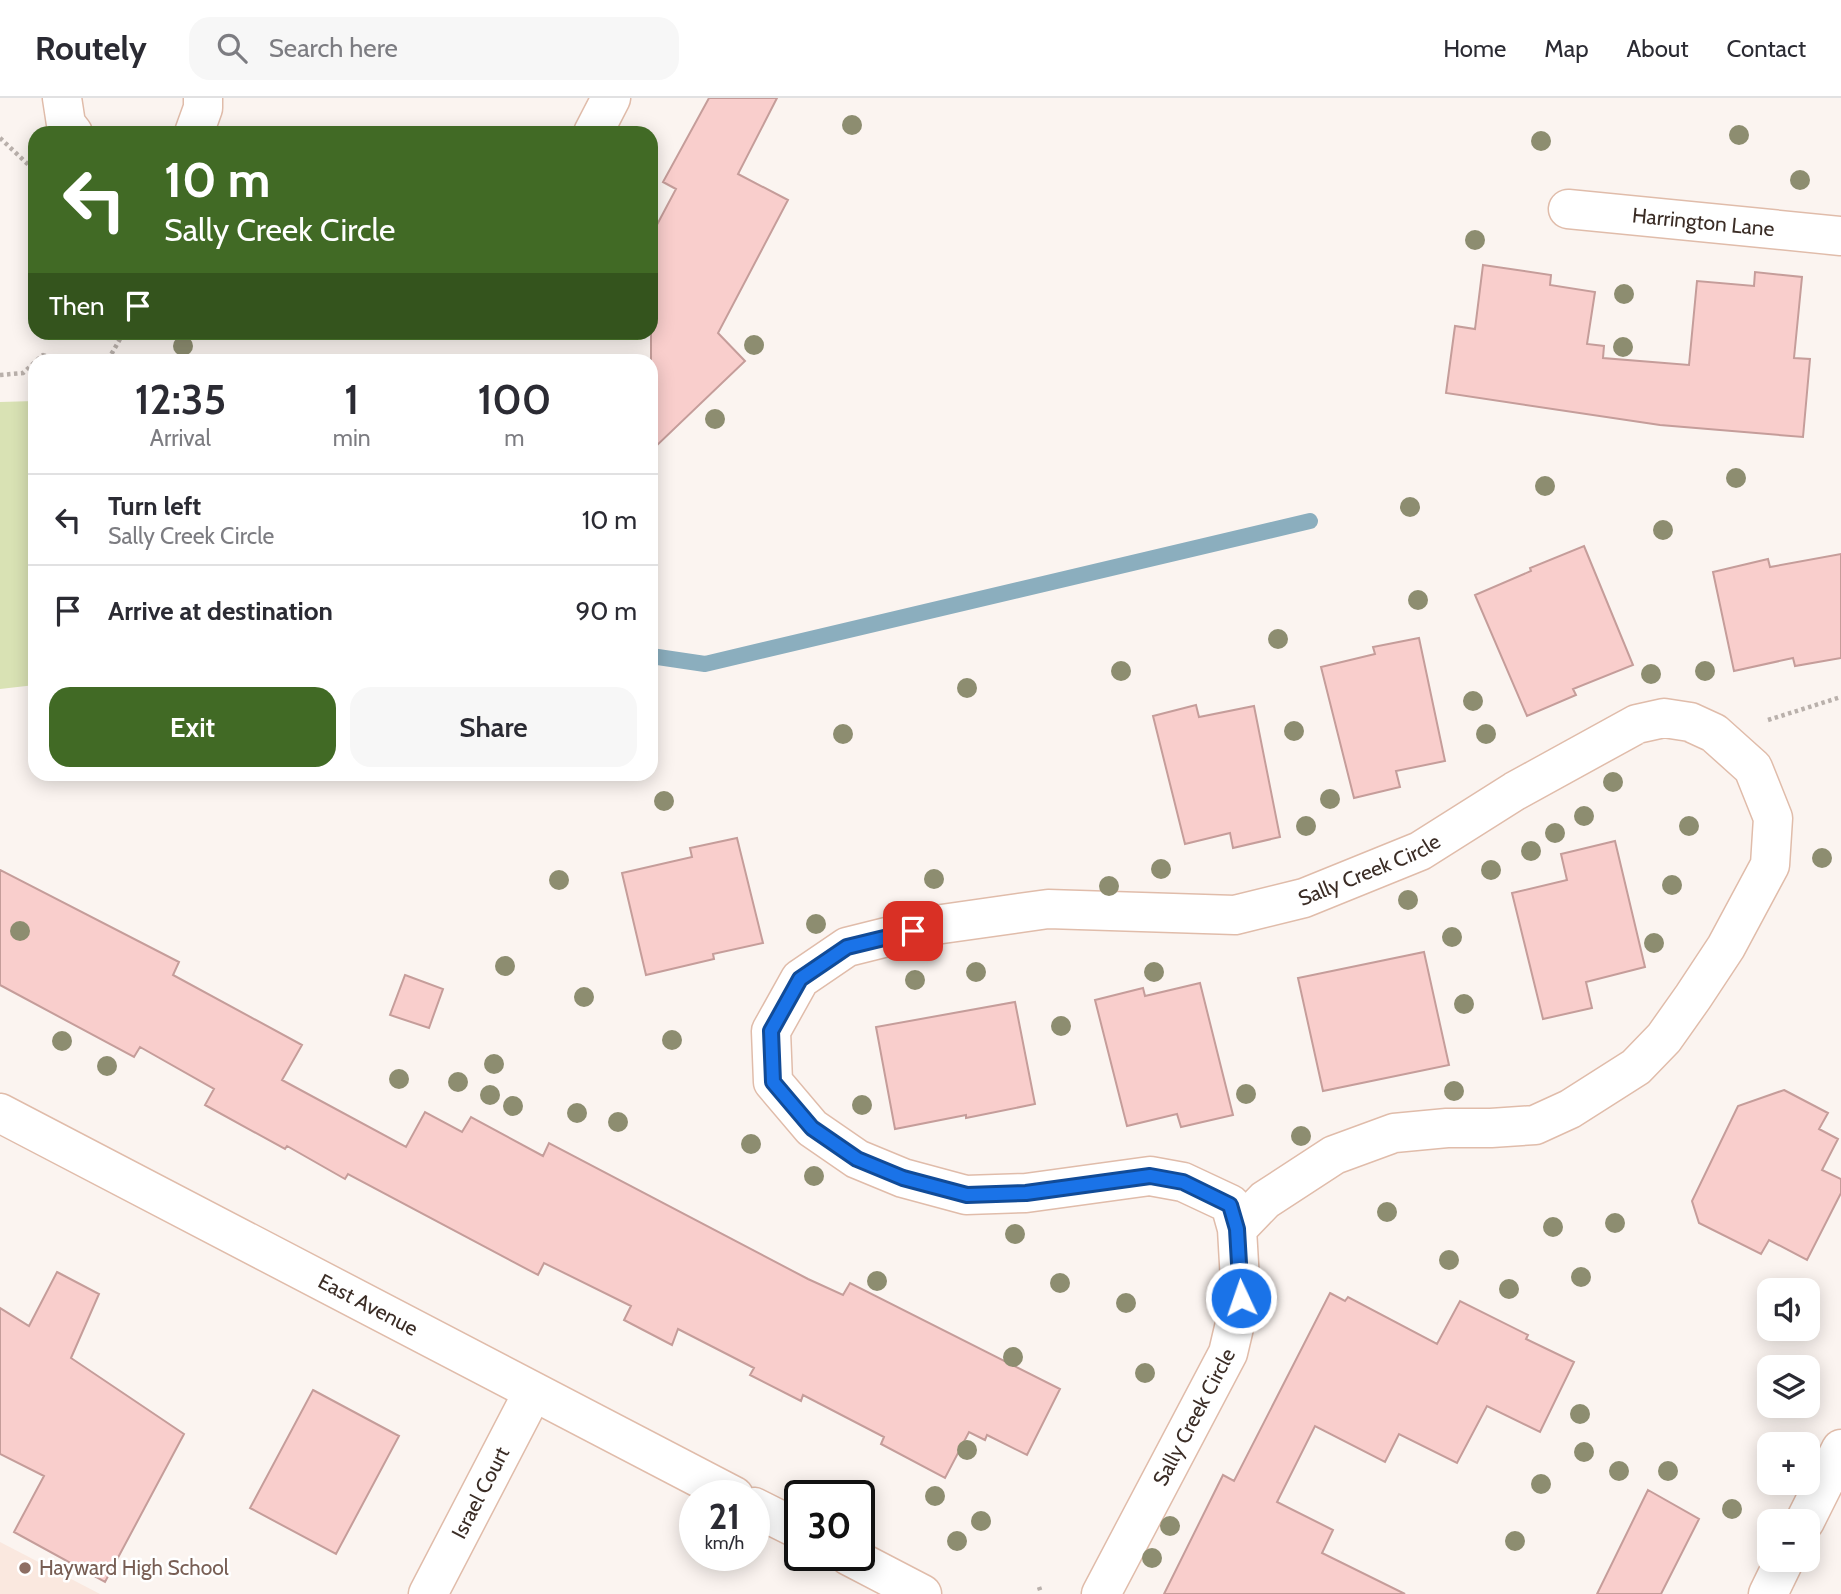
<!DOCTYPE html>
<html lang="en">
<head>
<meta charset="utf-8">
<style>
  :root { --surface:#fff; --page:#f7f7f7; --text:#2b2b33; --muted:#7c7c81; --line:#e1e1e2; --accent:#416a25 }
  body { margin:0; font-family:Cabin,sans-serif; background:var(--page); color:var(--text); height:100vh; display:flex; flex-direction:column; font-size:26px; white-space:nowrap }
  * { box-sizing:border-box; margin:0 }
  p { font-size:23px; color:var(--muted) }
  .icon { flex:none; width:38px; height:38px; fill:none; stroke:currentColor; stroke-width:2; stroke-linecap:round; stroke-linejoin:round }
  .map { position:relative; flex:1; overflow:hidden }
  .drawer { position:absolute; left:28px; top:256px; width:630px; height:427px; display:flex; flex-direction:column; background:var(--surface); border-radius:21px; box-shadow:0 4px 18px #0003 }
  .drawer>* { flex:none }
  .guide { position:absolute; left:28px; top:28px; width:630px; height:214px; border-radius:21px; box-shadow:0 4px 18px #0003; background:#416a25; color:#fff; overflow:hidden }
  .controls { position:absolute; left:1757px; top:1180px; display:grid; gap:14px }
  .controls a { display:grid; place-items:center; width:63px; height:63px; border-radius:14px; background:var(--surface); box-shadow:0 4px 18px #0003; font-size:35px }
  .speed { position:absolute; left:679px; top:1382px; display:flex; gap:14px; font-size:35px; font-weight:700; text-align:center }
  .speed>* { display:grid; place-content:center; width:91px; height:91px; border-radius:50%; background:var(--surface); box-shadow:0 4px 18px #0003; line-height:1 }
  .speed small { font-size:18px; font-weight:400 }
  .speed .limit { border:4px solid #111; border-radius:10px; background:#fff; color:#111 }
  .pin { position:absolute; display:grid; place-items:center; width:60px; height:60px; color:#fff; margin:-30px; border-radius:14px; box-shadow:0 4px 10px #0006 }
  .me { position:absolute; width:77px; margin:-38px; rotate:357deg; stroke-linejoin:round; filter:drop-shadow(0 0 5px #0008) }
  .turn { display:flex; align-items:center; gap:24px; height:147px; padding:0 21px; font-size:32px }
  .turn .icon { width:91px; height:91px; stroke-width:2.5 }
  .turn b { display:block; font-size:49px; line-height:60px }
  .then { display:flex; align-items:center; height:66px; padding:0 21px; background:#0003; gap:14px; font-size:26px }
  .eta { display:flex; justify-content:space-evenly; align-items:center; height:119px; text-align:center }
  .eta b { font-size:42px; font-weight:600; line-height:49px }
  .primary-button { display:flex; gap:14px; margin-top:auto; padding:14px 21px }
  .primary-button a { flex:1; height:80px; border-radius:21px; background:var(--accent); color:#fff; font-size:28px; font-weight:600; line-height:80px; text-align:center }
  .primary-button a+a { background:var(--page); color:var(--text) }
  ul { padding:0; list-style:none }
  li { display:flex; align-items:center; gap:21px; height:91px; padding:0 21px; border-top:2px solid var(--line) }
  li div { flex:1 }
  li b { display:block; font-size:26px }
  li em { font-style:normal }
  header { display:flex; align-items:center; gap:42px; box-sizing:border-box; height:98px; padding:0 35px; background:var(--surface); border-bottom:2px solid var(--line) }
  header strong { font-size:33px }
  nav { display:flex; gap:38px; margin-inline-start:auto; font-size:24px }
  .search { width:490px; height:63px; background:var(--page); display:flex; align-items:center; gap:18px; box-sizing:border-box; padding:0 24px; border-radius:21px; color:var(--muted); font-size:26px }
  .map>svg:first-child { display:block }
  .built { fill:#fae8df }
  .green { fill:#d9e2b4 }
  .lines { fill:none; stroke-linecap:round; stroke-linejoin:round }
  .stream { stroke:#8baebe; stroke-width:16 }
  .building { fill:#f9cecc; stroke:#c59d9a; stroke-width:2 }
  .street-casing { stroke:#e0bcaa; stroke-width:41 }
  .secondary-casing { stroke:#e0bcaa; stroke-width:41 }
  .path { stroke:#b9b0ab; stroke-width:4.5; stroke-dasharray:3.5 3.5; stroke-linecap:butt }
  .street { stroke:#fff; stroke-width:38 }
  .secondary { stroke:#fff; stroke-width:38 }
  .tree { fill:#8d8d70 }
  .route-casing { stroke:#114b97; stroke-width:18 }
  .route { stroke:#1a73e8; stroke-width:12 }
  .education-dot { fill:#8d6e63; stroke:#fff; stroke-width:2.5 }
  .labels { text-anchor:middle; stroke-width:5; stroke-linejoin:round; paint-order:stroke }
  .street-label { font-size:21px; fill:#3b2d26; stroke:#fff }
  .education-label { font-size:21px; fill:#785e54; stroke:#fff; text-anchor:start }
</style>
</head>
<body>
<header>
<strong>Routely</strong>
<div class="search"><svg class="icon" aria-label="search" viewBox="0 0 24 24"><circle cx="10" cy="10" r="6"/><path d="M15 15l6 6"/></svg>Search here</div>
<nav><a>Home</a><a>Map</a><a>About</a><a>Contact</a></nav>
</header>
<div class="map">
<svg width="1841" height="1496" viewBox="0 0 1841 1496">
  <rect width="100%" height="100%" fill="#fbf4f0"/>
  <path class="built" d="M0,1444L100,1496H0Z"/>
  <path class="green" d="M35,303V587L0,591V304Z"/>
  <g class="lines">
    <path class="stream" d="M651,558L705,566L1310,423"/>
  </g>
  <path class="building" d="M709,0H777L738,76L788,102L718,235L745,263L651,353V138L676,91L663,84Z
    M1483,167L1551,177L1550,187L1595,194L1587,246L1604,248L1603,260L1689,267L1697,183L1754,188L1755,174L1802,179L1794,260L1810,261L1803,339L1660,327L1446,295L1455,228L1475,231Z
    M1584,448L1633,567L1573,591L1576,597L1527,618L1475,497L1531,473L1530,470Z
    M1841,456V560L1795,568L1793,560L1734,573L1713,474L1768,461L1770,469Z
    M1419,540L1445,663L1396,673L1400,689L1354,700L1321,569L1375,556L1373,549Z
    M1196,607L1199,619L1254,608L1280,739L1233,750L1230,735L1185,746L1153,618Z
    M737,740L763,845L713,856L714,861L646,877L622,775L692,759L690,750Z
    M1615,743L1645,869L1586,884L1592,910L1543,921L1512,795L1567,782L1561,756Z
    M0,772L179,864L173,877L302,947L282,982L406,1049L425,1014L462,1034L471,1019L543,1058L549,1045L808,1181L843,1197L850,1185L1060,1291L1027,1357L987,1337L985,1342L969,1334L945,1380L881,1346L884,1339L803,1297L801,1303L750,1277L754,1270L678,1231L672,1247L624,1222L631,1208L544,1165L538,1177L348,1076L345,1081L287,1048L285,1051L205,1007L214,991L140,949L134,959L0,887Z
    M1424,854L1449,967L1323,993L1298,880Z
    M405,877L443,891L429,930L390,917Z
    M1200,885L1233,1017L1181,1029L1177,1016L1127,1028L1095,902L1143,890L1145,898Z
    M1015,904L1035,1006L966,1020V1017L895,1031L876,929Z
    M1784,992L1828,1015L1819,1031L1838,1041L1822,1072L1841,1081V1095L1807,1162L1769,1142L1761,1156L1699,1125L1692,1103L1738,1008Z
    M57,1174L99,1196L71,1260L184,1336L105,1484L14,1434L44,1378L0,1356V1210L29,1228Z
    M1330,1195L1345,1203L1348,1199L1437,1246L1460,1203L1528,1237L1526,1241L1574,1264L1540,1334L1487,1308L1457,1365L1399,1336L1385,1364L1315,1328L1277,1404L1333,1432L1322,1455L1405,1496H1164L1223,1377L1234,1383Z
    M313,1292L399,1338L336,1456L250,1410Z
    M1648,1392L1699,1421L1661,1496H1597Z"/>
  <g class="lines">
    <g class="street-casing">
      <g id="street">
        <path d="M62,0L66,26L73,35"/>
        <path d="M194,35L203,10V0"/>
        <path d="M593,35L611,0"/>
        <path id="s1" d="M1568,111L1841,138"/>
        <path d="M1805,1423L1841,1351"/>
        <path id="s2" d="M428,1496L533,1294"/>
        <path id="s3" d="M1101,1496L1228,1255L1241,1200L1237,1131L1230,1106L1183,1084L1150,1078L1026,1095L966,1097L903,1080L857,1061L812,1030L773,984L771,933L800,881L847,849L935,827L1048,811L1235,817L1304,800L1420,753L1515,693L1637,626L1664,620L1690,624L1714,635L1753,670L1773,720L1770,767L1726,849L1693,899L1664,940L1636,969L1570,1011L1535,1027L1491,1030H1447L1394,1035L1334,1057L1265,1102L1237,1131"/>
        <path d="M1768,1496L1785,1461"/>
      </g>
    </g>
    <g class="secondary-casing">
      <g id="secondary">
        <path id="s4" d="M0,1015L734,1398"/>
        <path d="M754,1409L800,1432"/>
        <path d="M849,1458L922,1496"/>
      </g>
    </g>
    <path class="path" d="M0,40L35,73
      M37,262L43,257L56,262
      M108,262L124,234
      M0,277L23,275L35,264
      M1768,622L1841,599
      M1039,1489L1041,1495"/>
    <use href="#street" class="street"/>
    <use href="#secondary" class="secondary"/>
  </g>
  <g class="tree">
    <circle cx="852" cy="27" r="10"/>
    <circle cx="1739" cy="37" r="10"/>
    <circle cx="1541" cy="43" r="10"/>
    <circle cx="1800" cy="82" r="10"/>
    <circle cx="1475" cy="142" r="10"/>
    <circle cx="1624" cy="196" r="10"/>
    <circle cx="754" cy="247" r="10"/>
    <circle cx="183" cy="248" r="10"/>
    <circle cx="1623" cy="249" r="10"/>
    <circle cx="715" cy="321" r="10"/>
    <circle cx="1736" cy="380" r="10"/>
    <circle cx="1545" cy="388" r="10"/>
    <circle cx="1410" cy="409" r="10"/>
    <circle cx="1663" cy="432" r="10"/>
    <circle cx="1418" cy="502" r="10"/>
    <circle cx="1278" cy="541" r="10"/>
    <circle cx="1121" cy="573" r="10"/>
    <circle cx="1705" cy="573" r="10"/>
    <circle cx="1651" cy="576" r="10"/>
    <circle cx="967" cy="590" r="10"/>
    <circle cx="1473" cy="603" r="10"/>
    <circle cx="1294" cy="633" r="10"/>
    <circle cx="843" cy="636" r="10"/>
    <circle cx="1486" cy="636" r="10"/>
    <circle cx="1613" cy="684" r="10"/>
    <circle cx="1330" cy="701" r="10"/>
    <circle cx="664" cy="703" r="10"/>
    <circle cx="1584" cy="718" r="10"/>
    <circle cx="1306" cy="728" r="10"/>
    <circle cx="1689" cy="728" r="10"/>
    <circle cx="1555" cy="735" r="10"/>
    <circle cx="1531" cy="753" r="10"/>
    <circle cx="1822" cy="760" r="10"/>
    <circle cx="1161" cy="771" r="10"/>
    <circle cx="1491" cy="772" r="10"/>
    <circle cx="934" cy="781" r="10"/>
    <circle cx="559" cy="782" r="10"/>
    <circle cx="1672" cy="787" r="10"/>
    <circle cx="1109" cy="788" r="10"/>
    <circle cx="1408" cy="802" r="10"/>
    <circle cx="816" cy="826" r="10"/>
    <circle cx="20" cy="833" r="10"/>
    <circle cx="1452" cy="839" r="10"/>
    <circle cx="1654" cy="845" r="10"/>
    <circle cx="505" cy="868" r="10"/>
    <circle cx="976" cy="874" r="10"/>
    <circle cx="1154" cy="874" r="10"/>
    <circle cx="915" cy="882" r="10"/>
    <circle cx="584" cy="899" r="10"/>
    <circle cx="1464" cy="906" r="10"/>
    <circle cx="1061" cy="928" r="10"/>
    <circle cx="672" cy="942" r="10"/>
    <circle cx="62" cy="943" r="10"/>
    <circle cx="494" cy="966" r="10"/>
    <circle cx="107" cy="968" r="10"/>
    <circle cx="399" cy="981" r="10"/>
    <circle cx="458" cy="984" r="10"/>
    <circle cx="1454" cy="993" r="10"/>
    <circle cx="1246" cy="996" r="10"/>
    <circle cx="490" cy="997" r="10"/>
    <circle cx="862" cy="1007" r="10"/>
    <circle cx="513" cy="1008" r="10"/>
    <circle cx="577" cy="1015" r="10"/>
    <circle cx="618" cy="1024" r="10"/>
    <circle cx="1301" cy="1038" r="10"/>
    <circle cx="751" cy="1046" r="10"/>
    <circle cx="814" cy="1078" r="10"/>
    <circle cx="1387" cy="1114" r="10"/>
    <circle cx="1615" cy="1125" r="10"/>
    <circle cx="1553" cy="1129" r="10"/>
    <circle cx="1015" cy="1136" r="10"/>
    <circle cx="1449" cy="1162" r="10"/>
    <circle cx="1581" cy="1179" r="10"/>
    <circle cx="877" cy="1183" r="10"/>
    <circle cx="1060" cy="1185" r="10"/>
    <circle cx="1509" cy="1191" r="10"/>
    <circle cx="1126" cy="1205" r="10"/>
    <circle cx="1013" cy="1259" r="10"/>
    <circle cx="1145" cy="1275" r="10"/>
    <circle cx="1580" cy="1316" r="10"/>
    <circle cx="967" cy="1352" r="10"/>
    <circle cx="1584" cy="1354" r="10"/>
    <circle cx="1619" cy="1373" r="10"/>
    <circle cx="1668" cy="1373" r="10"/>
    <circle cx="1541" cy="1386" r="10"/>
    <circle cx="935" cy="1398" r="10"/>
    <circle cx="1732" cy="1411" r="10"/>
    <circle cx="981" cy="1423" r="10"/>
    <circle cx="1170" cy="1428" r="10"/>
    <circle cx="957" cy="1443" r="10"/>
    <circle cx="1515" cy="1443" r="10"/>
    <circle cx="1152" cy="1460" r="10"/>
  </g>
  <g class="lines">
    <g class="route-casing">
      <path id="route" d="M913,833L847,849L800,881L771,933L773,984L812,1030L857,1061L903,1080L967,1097L1026,1095L1150,1078L1183,1084L1230,1107L1237,1131L1241,1200"/>
    </g>
    <use href="#route" class="route"/>
  </g>
  <circle class="education-dot" cx="25" cy="1470" r="7"/>
  <g class="labels">
    <g class="street-label">
      <text dy="7" stroke="none"><textPath href="#s1" startOffset="136">Harrington Lane</textPath></text>
      <text dy="7" stroke="none"><textPath href="#s3" startOffset="1626">Sally Creek Circle</textPath></text>
      <text dy="7" stroke="none"><textPath href="#s4" startOffset="415">East Avenue</textPath></text>
      <text dy="7" stroke="none"><textPath href="#s3" startOffset="200">Sally Creek Circle</textPath></text>
      <text dy="7" stroke="none"><textPath href="#s2" startOffset="114">Israel Court</textPath></text>
    </g>
    <g class="education-label">
      <text x="39" y="1477">Hayward High School</text>
    </g>
  </g>
</svg>
<div class="controls">
<a><svg class="icon" aria-label="sound" viewBox="0 0 24 24"><path d="M4 9h4l5-4v14l-5-4H4zM17 9q2 3 0 6"/></svg></a>
<a><svg class="icon" aria-label="layers" viewBox="0 0 24 24"><path d="M12 4l9 5-9 5-9-5zM3 14l9 5 9-5"/></svg></a>
<a>+</a>
<a>−</a>
</div>
<div class="speed"><div>21<small>km/h</small></div><div class="limit">30</div></div>
<div class="pin" style="left:913px;top:833px;background:#d93025"><svg class="icon" aria-label="arrive" viewBox="0 0 24 24"><path d="M6 21V4h12l-3 4 3 4H6"/></svg></div>
<svg class="me" style="left:1241px;top:1200px" viewBox="-20 -20 40 40"><circle r="17" fill="#1a73e8" stroke="#fff" stroke-width="3"/><path d="M0-11L8 9 0 5-8 9z" fill="#fff"/></svg>
<div class="guide">
<div class="turn"><svg class="icon" aria-label="left" viewBox="0 0 24 24"><path d="M17 20v-9H6M10 6l-5 5 5 5"/></svg><div><b>10 m</b>Sally Creek Circle</div></div>
<div class="then">Then<svg class="icon" aria-label="arrive" viewBox="0 0 24 24"><path d="M6 21V4h12l-3 4 3 4H6"/></svg></div>
</div>
<section class="drawer">
<div class="eta">
<div><b>12:35</b><p>Arrival</p></div>
<div><b>1</b><p>min</p></div>
<div><b>100</b><p>m</p></div>
</div>
<ul>
<li><svg class="icon" aria-label="left" viewBox="0 0 24 24"><path d="M17 20v-9H6M10 6l-5 5 5 5"/></svg><div><b>Turn left</b><p>Sally Creek Circle</p></div><em>10 m</em></li>
<li><svg class="icon" aria-label="arrive" viewBox="0 0 24 24"><path d="M6 21V4h12l-3 4 3 4H6"/></svg><div><b>Arrive at destination</b></div><em>90 m</em></li>
</ul>
<div class="primary-button"><a>Exit</a><a>Share</a></div>
</section>
</div>
</body>
</html>
